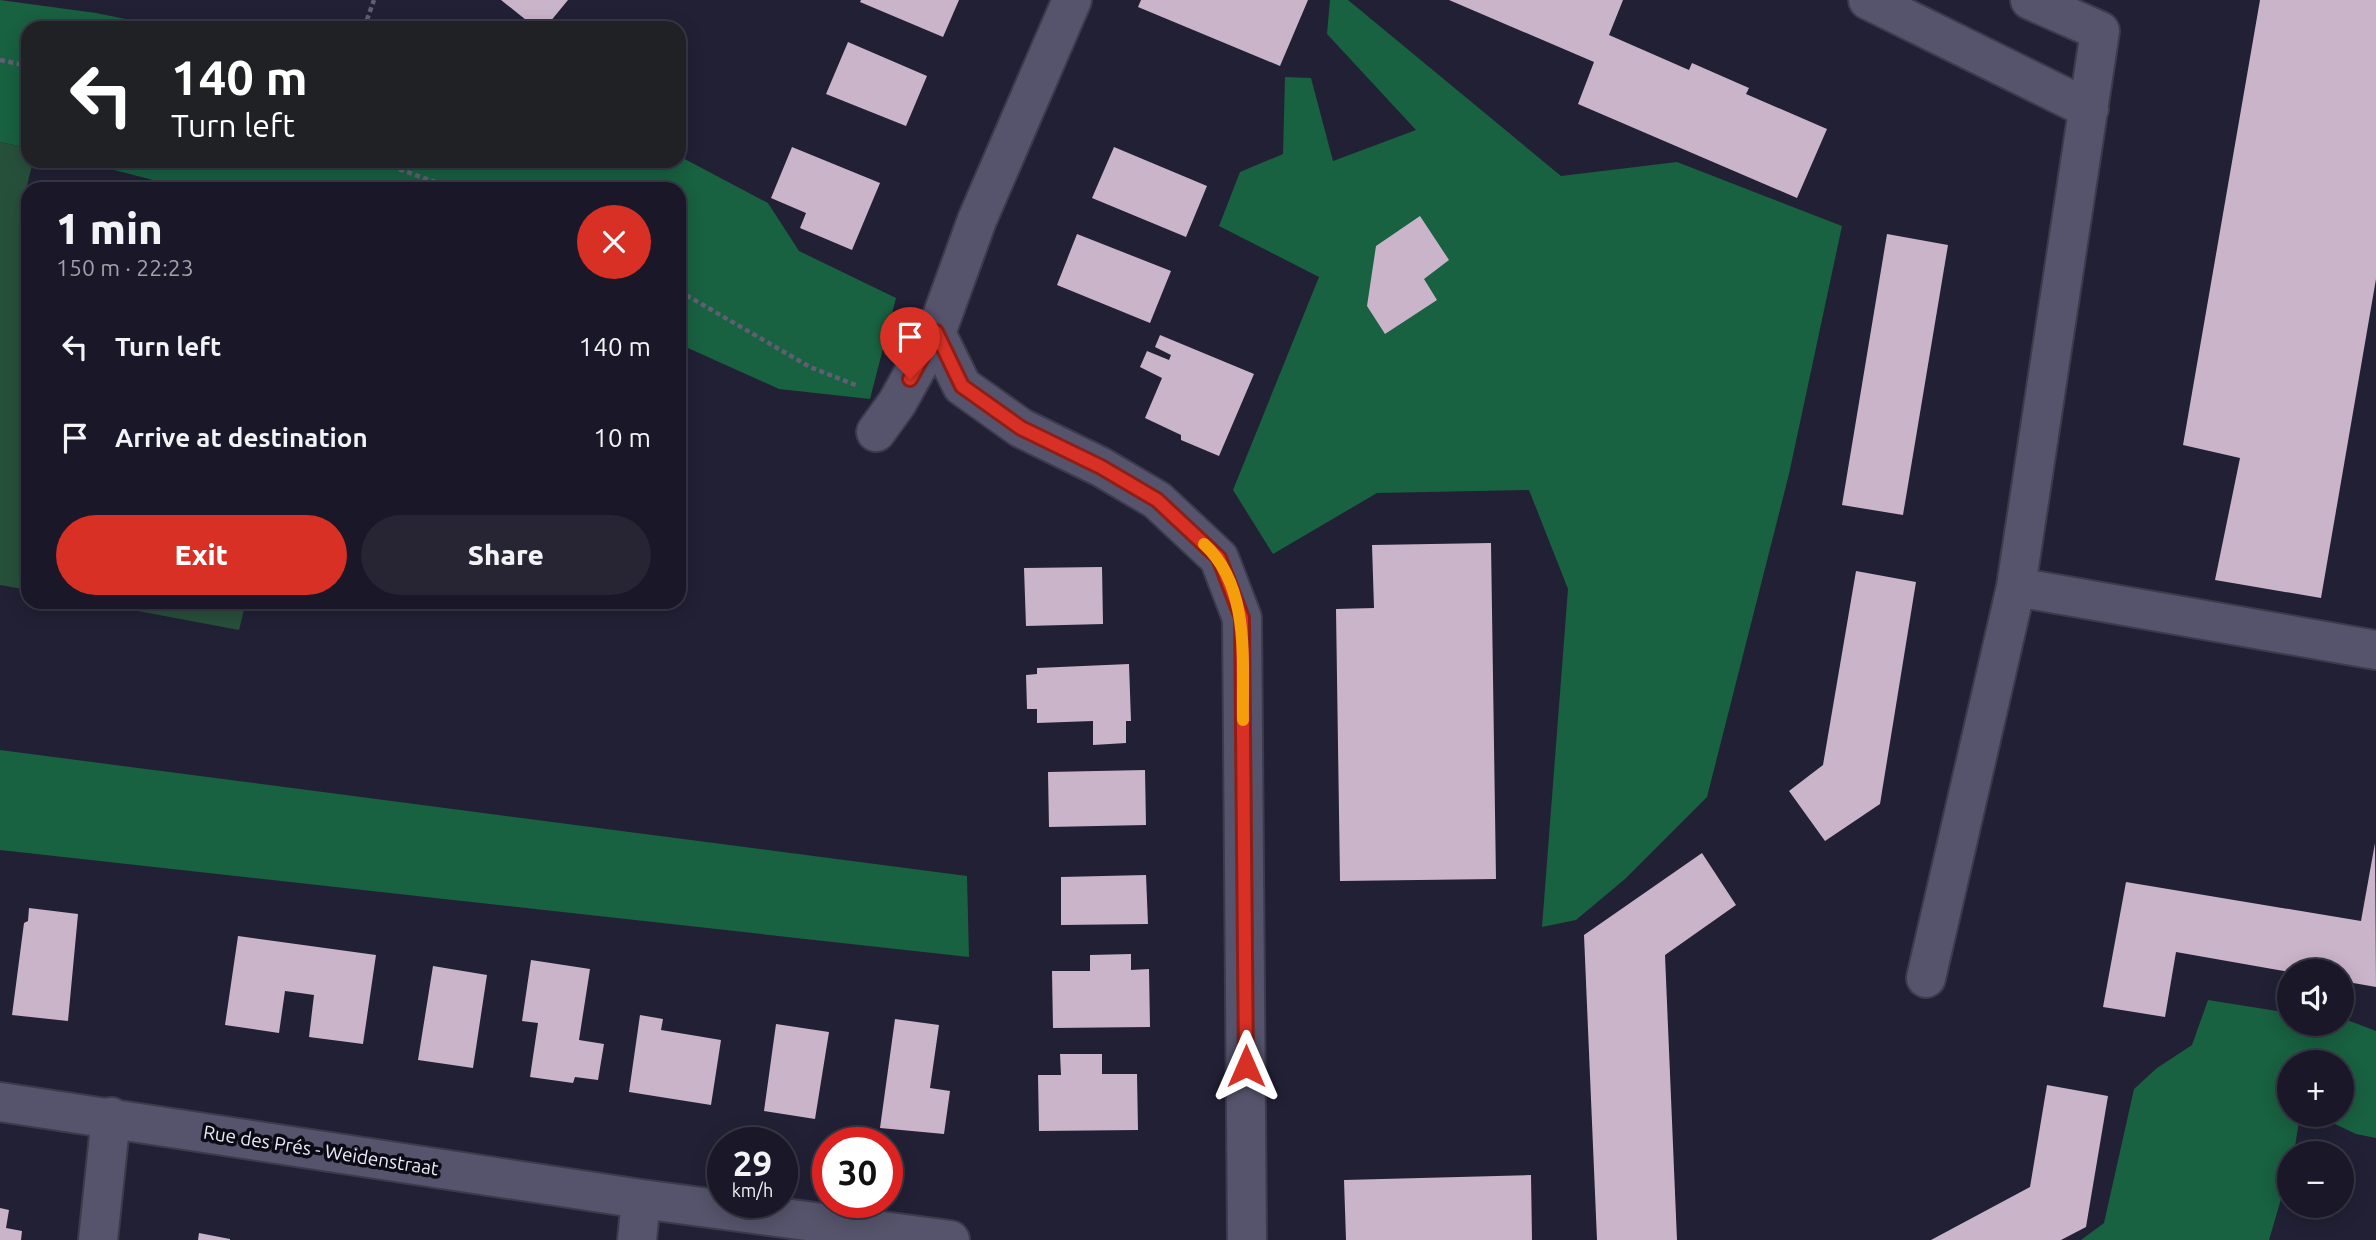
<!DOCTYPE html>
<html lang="en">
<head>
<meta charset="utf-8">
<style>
  :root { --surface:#1a1828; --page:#272534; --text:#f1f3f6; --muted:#9fa0a8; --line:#383745; --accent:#d93025 }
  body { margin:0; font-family:Ubuntu,sans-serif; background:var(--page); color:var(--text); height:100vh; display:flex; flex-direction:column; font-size:26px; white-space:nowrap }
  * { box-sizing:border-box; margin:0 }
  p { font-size:23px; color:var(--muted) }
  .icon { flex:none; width:38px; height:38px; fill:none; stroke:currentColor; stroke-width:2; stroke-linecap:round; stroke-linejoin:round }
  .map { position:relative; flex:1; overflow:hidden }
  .sheet { position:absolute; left:21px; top:182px; width:665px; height:427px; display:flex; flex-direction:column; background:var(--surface); border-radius:21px; box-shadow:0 4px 18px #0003,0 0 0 2px var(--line) }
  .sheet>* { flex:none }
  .banner { position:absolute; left:21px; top:21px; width:665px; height:147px; border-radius:21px; box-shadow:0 4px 18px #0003,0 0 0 2px var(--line); background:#202124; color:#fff; overflow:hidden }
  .tools { position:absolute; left:2277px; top:959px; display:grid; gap:14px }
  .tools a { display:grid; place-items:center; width:77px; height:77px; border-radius:50%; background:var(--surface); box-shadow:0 4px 18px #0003,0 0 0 2px var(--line); font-size:35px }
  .speed { position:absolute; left:707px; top:1127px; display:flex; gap:14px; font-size:35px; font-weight:700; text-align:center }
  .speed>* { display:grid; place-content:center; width:91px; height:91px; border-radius:50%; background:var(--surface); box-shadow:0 4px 18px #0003,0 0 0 2px var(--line); line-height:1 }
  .speed small { font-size:18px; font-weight:400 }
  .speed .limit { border:10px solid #d22; background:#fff; color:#111 }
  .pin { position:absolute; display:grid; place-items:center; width:60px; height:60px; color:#fff; margin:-72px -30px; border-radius:50% 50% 50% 0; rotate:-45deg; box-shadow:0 0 7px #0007 }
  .pin .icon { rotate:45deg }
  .me { position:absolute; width:77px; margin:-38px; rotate:0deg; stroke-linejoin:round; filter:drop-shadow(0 0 5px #0008) }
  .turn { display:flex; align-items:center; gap:24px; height:147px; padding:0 35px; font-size:32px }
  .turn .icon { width:91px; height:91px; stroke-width:2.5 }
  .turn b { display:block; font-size:49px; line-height:60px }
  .round { display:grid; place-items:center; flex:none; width:74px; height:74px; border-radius:37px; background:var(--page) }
  .head { display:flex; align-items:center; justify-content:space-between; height:119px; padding:0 35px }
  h1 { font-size:42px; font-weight:800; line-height:52px }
  .cta { display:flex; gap:14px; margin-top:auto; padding:14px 35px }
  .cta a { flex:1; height:80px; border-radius:42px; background:var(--accent); color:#fff; font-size:28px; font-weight:800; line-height:80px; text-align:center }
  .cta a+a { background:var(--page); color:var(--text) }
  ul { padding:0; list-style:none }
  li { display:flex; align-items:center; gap:21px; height:91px; padding:0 35px }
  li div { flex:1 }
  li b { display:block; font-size:26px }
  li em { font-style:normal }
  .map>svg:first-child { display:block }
  .green { fill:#27503b }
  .forest { fill:#186141 }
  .building { fill:#cab4ca }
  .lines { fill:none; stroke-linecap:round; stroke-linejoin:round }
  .minor-casing { stroke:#3d3a4c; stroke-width:42 }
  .path { stroke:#605f71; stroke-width:4.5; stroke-dasharray:5 3.5; stroke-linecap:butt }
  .minor { stroke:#55546c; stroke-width:38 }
  .route-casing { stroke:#8d1f18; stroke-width:18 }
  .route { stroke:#d93025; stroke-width:12 }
  .slow { stroke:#f59e0b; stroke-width:12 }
  .labels { text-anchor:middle; stroke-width:7; stroke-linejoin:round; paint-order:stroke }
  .street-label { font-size:19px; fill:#eaeaf8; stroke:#0c0b15 }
</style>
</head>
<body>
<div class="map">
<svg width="2376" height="1240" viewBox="0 0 2376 1240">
  <rect width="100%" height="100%" fill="#222035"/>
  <path class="green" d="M0,142L28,148V161H33L20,214L28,217V590L0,585Z
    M90,602H246L239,630Z"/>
  <path class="forest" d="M0,0L96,13L170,28H28V148L0,142Z
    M1330,0H1348L1561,176L1677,162L1842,226L1789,474L1707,797L1625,879L1576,920L1542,927L1568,589L1529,490L1377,493L1273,554L1233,490L1319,277L1219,226L1240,172L1283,154L1285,77L1311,78L1333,161L1416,130L1327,34Z
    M679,156L768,203L799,251L896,298L870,399L779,389L679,344V189H188L79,161H679Z
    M0,750L967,876L969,957L0,850Z
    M2208,1000L2289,1013V1024H2342V1018L2376,1031V1138L2356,1134L2316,1115H2342V1062H2289V1115H2300L2294,1153H2289V1172L2269,1240H2081L2104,1223L2134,1089L2157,1068L2192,1045Z"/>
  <path class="building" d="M501,0H568L545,28H536Z
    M861,0H959L943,37L860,2Z
    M1141,0H1308L1280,66L1138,7Z
    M1449,0H1623L1609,35L1689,70L1692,63L1749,88L1746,94L1827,129L1797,198L1578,104L1594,62Z
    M2260,0H2376V279L2321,598L2215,580L2240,458L2183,445Z
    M848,42L927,76L906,126L826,94Z
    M792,147L880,183L852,250L800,228L806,213L771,198Z
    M1114,147L1207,186L1186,237L1092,198Z
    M1420,216L1449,260L1424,279L1437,300L1385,334L1367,306L1376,246Z
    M1077,234L1171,271L1150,323L1057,285Z
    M1887,234L1948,245L1903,515L1842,505Z
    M1160,335L1254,374L1219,456L1181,440V435L1145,418L1162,378L1140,367L1147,351L1169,360L1171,355L1155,347Z
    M1491,543L1496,879L1340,881L1336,609L1374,608L1372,545Z
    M1102,567L1103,624L1026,626L1024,568Z
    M1856,571L1916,582L1880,804L1825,841L1789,791L1823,765Z
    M1129,664L1131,721H1126V743L1093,745V721L1037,723V709H1027L1026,675L1037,674V668Z
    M1145,770L1146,825L1049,827L1048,772Z
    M2375,843L2376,987L2342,981V971L2289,972L2176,952L2165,1017L2103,1007L2126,882L2361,921Z
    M1702,853L1736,905L1665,955L1677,1240H1597L1584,935Z
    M1146,875L1148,924L1061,925V877Z
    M29,908L78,914L68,1021L12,1015L24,923L28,921Z
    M238,936L376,955L363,1044L309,1037L314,995L300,993L285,991L279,1033L225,1025Z
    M1131,954V970L1149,969L1150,1027L1053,1028L1052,971H1090V955Z
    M531,960L590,969L579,1040L604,1044L598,1080L575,1077L573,1083L530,1077L538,1023L522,1021Z
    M433,966L487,975L473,1068L418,1060Z
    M640,1015L663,1019L661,1030L721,1040L711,1105L629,1092Z
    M895,1019L939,1025L930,1088L950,1091L944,1134L880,1128Z
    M776,1024L829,1032L815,1119L764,1111Z
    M1060,1054H1102V1074H1137L1138,1130L1039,1131L1038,1075H1061Z
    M2047,1085L2108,1096L2086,1227L2061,1240H1931L2030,1187Z
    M1531,1175L1532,1240H1346L1344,1180Z
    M0,1208L9,1210L6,1228L22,1231L21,1240H0Z
    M199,1233L230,1239V1240H198Z"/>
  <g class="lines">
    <g class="minor-casing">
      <path id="minor" d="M1072,0L977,220L936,333L962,386L1021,428L1101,467L1157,500L1219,558L1242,618L1247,1240
        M1868,0L2089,109
        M876,432L897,403L936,333
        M2016,587L2100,31L2030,0
        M1926,978L2016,587L2376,650
        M0,1102L641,1199L950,1240
        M98,1240L111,1117
        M637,1240L641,1199"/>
    </g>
    <path class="path" d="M364,28L374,0
      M0,60L28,66
      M375,161L456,189
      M679,291L810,367L858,386"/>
    <use href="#minor" class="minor"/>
  </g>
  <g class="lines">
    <g class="route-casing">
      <path id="route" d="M910,379L936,332L962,386L1021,428L1101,467L1157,500L1219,558L1242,618L1246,1066"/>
    </g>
    <use href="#route" class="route"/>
    <path class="slow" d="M1204,544C1251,587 1242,661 1243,720"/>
  </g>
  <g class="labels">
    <g class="street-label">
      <text transform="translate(321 1150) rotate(9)" y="7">Rue des Prés - Weidenstraat</text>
    </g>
  </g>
</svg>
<div class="tools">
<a><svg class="icon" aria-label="sound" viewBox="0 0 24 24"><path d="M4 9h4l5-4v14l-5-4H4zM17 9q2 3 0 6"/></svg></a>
<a>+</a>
<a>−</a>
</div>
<div class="speed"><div>29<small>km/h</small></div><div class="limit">30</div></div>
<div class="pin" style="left:910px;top:379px;background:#d93025"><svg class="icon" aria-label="arrive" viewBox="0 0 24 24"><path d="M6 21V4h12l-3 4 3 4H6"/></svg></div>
<svg class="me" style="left:1246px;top:1066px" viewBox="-20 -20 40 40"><path d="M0-17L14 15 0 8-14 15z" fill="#d93025" stroke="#fff" stroke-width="4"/></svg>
<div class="banner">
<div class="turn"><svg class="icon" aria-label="left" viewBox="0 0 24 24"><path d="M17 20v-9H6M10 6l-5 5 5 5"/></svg><div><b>140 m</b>Turn left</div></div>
</div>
<section class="sheet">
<div class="head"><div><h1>1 min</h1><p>150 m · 22:23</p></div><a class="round" style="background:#d93025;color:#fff"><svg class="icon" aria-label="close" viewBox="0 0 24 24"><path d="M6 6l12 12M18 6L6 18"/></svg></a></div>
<ul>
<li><svg class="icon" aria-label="left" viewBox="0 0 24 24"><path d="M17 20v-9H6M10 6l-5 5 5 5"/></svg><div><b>Turn left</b></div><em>140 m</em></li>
<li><svg class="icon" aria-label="arrive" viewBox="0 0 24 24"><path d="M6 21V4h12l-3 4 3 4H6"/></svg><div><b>Arrive at destination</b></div><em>10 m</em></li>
</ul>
<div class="cta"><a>Exit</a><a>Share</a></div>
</section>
</div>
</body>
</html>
